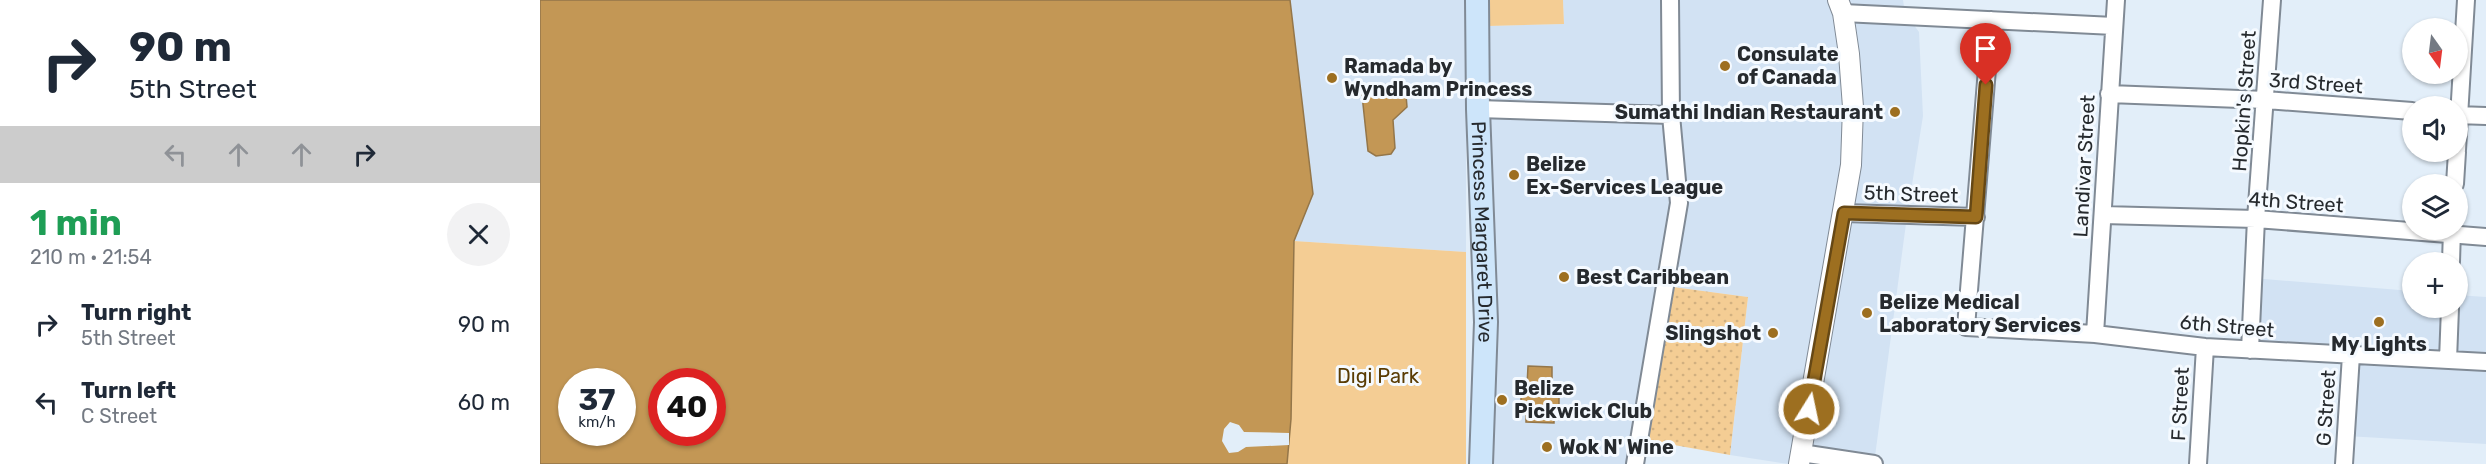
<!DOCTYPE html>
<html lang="en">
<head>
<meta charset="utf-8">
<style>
  :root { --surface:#fff; --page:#f2f2f3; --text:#1f2937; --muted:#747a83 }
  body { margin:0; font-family:Rubik,sans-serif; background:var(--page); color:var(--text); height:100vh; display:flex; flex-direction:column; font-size:22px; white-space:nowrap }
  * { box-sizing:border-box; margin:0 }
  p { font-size:20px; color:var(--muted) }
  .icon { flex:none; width:33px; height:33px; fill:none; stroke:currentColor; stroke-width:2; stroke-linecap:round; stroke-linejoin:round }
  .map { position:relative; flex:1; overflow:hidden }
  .details { display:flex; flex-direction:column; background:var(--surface); width:540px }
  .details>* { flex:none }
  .banner { background:#fff; color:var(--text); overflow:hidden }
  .needle { width:39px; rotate:166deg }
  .tools { position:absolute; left:1862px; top:18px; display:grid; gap:12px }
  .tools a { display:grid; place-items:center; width:66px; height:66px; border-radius:50%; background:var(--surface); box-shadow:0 2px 4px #0004; font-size:30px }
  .speed { position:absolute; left:18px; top:368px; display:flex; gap:12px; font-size:30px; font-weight:700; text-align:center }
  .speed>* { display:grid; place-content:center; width:78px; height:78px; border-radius:50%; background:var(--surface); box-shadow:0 2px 4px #0004; line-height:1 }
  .speed small { font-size:15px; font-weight:400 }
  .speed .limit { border:9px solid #d22; background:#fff; color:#111 }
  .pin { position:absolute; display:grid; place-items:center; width:51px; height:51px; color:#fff; margin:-62px -26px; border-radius:50% 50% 50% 0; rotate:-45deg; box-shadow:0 0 6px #0007 }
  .pin .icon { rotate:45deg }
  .me { position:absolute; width:66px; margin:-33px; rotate:10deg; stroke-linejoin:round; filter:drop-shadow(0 0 4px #0008) }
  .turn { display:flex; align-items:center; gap:21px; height:126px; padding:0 30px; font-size:27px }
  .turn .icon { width:78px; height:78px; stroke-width:2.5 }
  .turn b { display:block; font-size:42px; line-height:51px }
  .lanes { display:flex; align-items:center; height:57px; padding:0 30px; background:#0003; justify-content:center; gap:30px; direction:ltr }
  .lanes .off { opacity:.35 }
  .round { display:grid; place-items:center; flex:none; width:63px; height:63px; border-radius:32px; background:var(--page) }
  .summary { display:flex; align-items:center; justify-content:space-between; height:102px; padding:0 30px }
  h1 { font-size:36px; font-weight:700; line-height:45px; color:#1e9e55 }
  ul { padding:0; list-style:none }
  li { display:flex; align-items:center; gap:18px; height:78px; padding:0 30px }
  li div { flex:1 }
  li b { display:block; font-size:22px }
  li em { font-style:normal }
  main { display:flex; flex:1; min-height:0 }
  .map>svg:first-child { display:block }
  .built { fill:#d2e2f3 }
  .grass { fill:url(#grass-dots) }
  .green { fill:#f4cd94 }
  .water { fill:#c39755; stroke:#947649; stroke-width:1.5; fill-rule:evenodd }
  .pier { fill:#e2eef9 }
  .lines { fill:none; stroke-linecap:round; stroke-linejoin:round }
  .minor-casing { stroke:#808a95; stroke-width:20 }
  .tertiary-casing { stroke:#808a95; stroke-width:22 }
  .secondary-casing { stroke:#808a95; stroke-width:26 }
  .minor { stroke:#fff; stroke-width:16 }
  .tertiary { stroke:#fff; stroke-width:20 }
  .secondary { stroke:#cde5fa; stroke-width:22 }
  .route-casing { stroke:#664815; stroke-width:15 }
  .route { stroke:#9d6f20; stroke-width:10 }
  .poi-dot { fill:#9d6f20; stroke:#f5faff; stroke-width:2 }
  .labels { text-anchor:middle; stroke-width:6; stroke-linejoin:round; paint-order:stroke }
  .poi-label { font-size:20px; font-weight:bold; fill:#262a2e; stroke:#f5faff; text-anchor:start }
  .street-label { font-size:20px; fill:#262a2e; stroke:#f5faff }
  .park-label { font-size:20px; fill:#5a3c04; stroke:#f5faff }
</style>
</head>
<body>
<main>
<section class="details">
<div class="banner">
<div class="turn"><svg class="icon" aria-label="right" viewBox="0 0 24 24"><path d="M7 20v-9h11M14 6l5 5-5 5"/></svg><div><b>90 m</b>5th Street</div></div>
<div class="lanes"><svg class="icon off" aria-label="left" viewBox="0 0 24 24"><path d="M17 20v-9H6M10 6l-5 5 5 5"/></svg><svg class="icon off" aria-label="ahead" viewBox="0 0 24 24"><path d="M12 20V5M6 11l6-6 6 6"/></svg><svg class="icon off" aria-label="ahead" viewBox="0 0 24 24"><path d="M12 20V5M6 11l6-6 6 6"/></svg><svg class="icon" aria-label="right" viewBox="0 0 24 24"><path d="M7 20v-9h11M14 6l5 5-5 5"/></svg></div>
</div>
<div class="summary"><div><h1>1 min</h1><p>210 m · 21:54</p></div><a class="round"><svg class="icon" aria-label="close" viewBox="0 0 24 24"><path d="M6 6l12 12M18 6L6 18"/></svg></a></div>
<ul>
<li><svg class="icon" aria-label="right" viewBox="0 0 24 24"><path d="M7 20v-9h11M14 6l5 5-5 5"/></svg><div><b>Turn right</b><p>5th Street</p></div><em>90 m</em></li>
<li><svg class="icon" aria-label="left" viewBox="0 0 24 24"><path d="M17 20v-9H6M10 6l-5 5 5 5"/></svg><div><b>Turn left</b><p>C Street</p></div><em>60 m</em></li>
</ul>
</section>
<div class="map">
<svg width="1946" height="464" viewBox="0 0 1946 464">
  <defs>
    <pattern id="grass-dots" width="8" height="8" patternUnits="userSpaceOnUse" patternTransform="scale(1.5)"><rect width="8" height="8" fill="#f4cd94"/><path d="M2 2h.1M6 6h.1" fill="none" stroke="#d1b080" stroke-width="1.8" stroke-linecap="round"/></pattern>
  </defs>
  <rect width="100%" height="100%" fill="#e2eef9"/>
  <path class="built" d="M750,0H926V252L754,241L773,194Z
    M1023,0H1363L1365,13L1379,32L1383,116L1367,216L1334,464H1248L1190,455L1208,297L1134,287L1102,464H949L948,26L1024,24Z
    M1712,278L1872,291V308H1917V295L1946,297V444L1806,436L1807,361L1714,348Z"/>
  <path class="grass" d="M1133,287L1208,297L1190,455L1106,440Z"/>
  <path class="green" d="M948,0H1023L1024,24L948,26Z
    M754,241L926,252V464H747L751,419Z"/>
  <path class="water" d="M0,0H750L773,194L754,241L751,419L747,464H0ZM32,381H82V432H32ZM122,381H172V432H122Z
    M865,83L867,107L853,120L855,148L851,154L836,156L828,151L822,95L829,86Z
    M988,366L1012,367V386L1019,392V407L1014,411V423L986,422V412L981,407V392L987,386Z"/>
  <path class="pier" d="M690,422L699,425L704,432L749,433V445L706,447L698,452L689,453L682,441L684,429Z"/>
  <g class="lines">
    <g class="minor-casing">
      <path id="minor" d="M1303,13L1574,26
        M1451,20L1426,327L1555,334L1665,347L1946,362
        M1569,94L1726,100L1872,111
        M938,109L1131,115
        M1917,115L1946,116
        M1917,150L1926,0
        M1915,184L1917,152
        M1304,213L1436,217
        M1563,215L1716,219L1946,237
        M1911,262L1912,230
        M1555,334L1576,0
        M1710,350L1716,219L1732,0
        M1908,360L1910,308
        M1261,453L1334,464
        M1095,464L1139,203L1131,115L1130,0
        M1658,464L1665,347
        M1804,464L1811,355"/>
    </g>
    <g class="tertiary-casing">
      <path id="tertiary" d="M1259,464L1311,165L1313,107L1309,54L1303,13L1298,0"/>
    </g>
    <g class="secondary-casing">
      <g id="secondary">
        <path id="s1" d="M937,0L938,109L946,322L941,464"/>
      </g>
    </g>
    <use href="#minor" class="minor"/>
    <use href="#tertiary" class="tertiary"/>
    <use href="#secondary" class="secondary"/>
  </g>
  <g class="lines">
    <g class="route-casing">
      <path id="route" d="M1269,409L1304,213L1436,217L1446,85"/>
    </g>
    <use href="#route" class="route"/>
  </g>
  <g class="poi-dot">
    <circle cx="1185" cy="66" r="6"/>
    <circle cx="792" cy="78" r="6"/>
    <circle cx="1355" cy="112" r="6"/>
    <circle cx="974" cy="175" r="6"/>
    <circle cx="1024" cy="277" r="6"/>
    <circle cx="1327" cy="313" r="6"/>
    <circle cx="1839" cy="322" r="6"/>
    <circle cx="1233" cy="333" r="6"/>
    <circle cx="962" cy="400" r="6"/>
    <circle cx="1007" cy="447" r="6"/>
  </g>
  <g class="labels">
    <g class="poi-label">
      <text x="1197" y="61">Consulate<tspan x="1197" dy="23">of Canada</tspan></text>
      <text x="804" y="73">Ramada by<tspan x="804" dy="23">Wyndham Princess</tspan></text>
      <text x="1343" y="119" text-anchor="end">Sumathi Indian Restaurant</text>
      <text x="986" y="171">Belize<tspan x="986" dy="23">Ex-Services League</tspan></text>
      <text x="1036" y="284">Best Caribbean</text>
      <text x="1339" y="309">Belize Medical<tspan x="1339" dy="23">Laboratory Services</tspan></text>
      <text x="1221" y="340" text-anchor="end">Slingshot</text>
      <text x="1839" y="351" text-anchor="middle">My Lights</text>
      <text x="974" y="395">Belize<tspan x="974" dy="23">Pickwick Club</tspan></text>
      <text x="1019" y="454">Wok N' Wine</text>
    </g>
    <g class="street-label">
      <text transform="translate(1776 83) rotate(4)" y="7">3rd Street</text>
      <text transform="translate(1704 101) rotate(-86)" y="7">Hopkin's Street</text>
      <text transform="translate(1544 166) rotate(-87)" y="7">Landivar Street</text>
      <text transform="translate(1371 194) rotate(2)" y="7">5th Street</text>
      <text transform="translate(1756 202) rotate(4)" y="7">4th Street</text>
      <text dy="7" stroke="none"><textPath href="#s1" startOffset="232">Princess Margaret Drive</textPath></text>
      <text transform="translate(1687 326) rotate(5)" y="7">6th Street</text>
      <text transform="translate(1640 404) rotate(-87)" y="7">F Street</text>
      <text transform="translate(1786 408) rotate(-86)" y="7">G Street</text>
    </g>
    <g class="park-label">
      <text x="838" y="383">Digi Park</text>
    </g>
  </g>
</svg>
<div class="tools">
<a><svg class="needle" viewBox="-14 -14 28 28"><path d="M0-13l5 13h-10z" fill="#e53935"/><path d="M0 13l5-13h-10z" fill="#747a83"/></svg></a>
<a><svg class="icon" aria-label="sound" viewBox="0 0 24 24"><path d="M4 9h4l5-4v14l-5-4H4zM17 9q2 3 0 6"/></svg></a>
<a><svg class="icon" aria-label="layers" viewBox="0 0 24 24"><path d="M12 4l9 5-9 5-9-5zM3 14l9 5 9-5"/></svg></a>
<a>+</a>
</div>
<div class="speed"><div>37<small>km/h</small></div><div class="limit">40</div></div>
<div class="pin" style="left:1446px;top:85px;background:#d93025"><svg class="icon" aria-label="arrive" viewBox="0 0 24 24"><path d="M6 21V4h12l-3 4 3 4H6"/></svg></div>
<svg class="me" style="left:1269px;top:409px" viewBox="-20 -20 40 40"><circle r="17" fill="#9d6f20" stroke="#fff" stroke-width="3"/><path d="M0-11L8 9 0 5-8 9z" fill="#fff"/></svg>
</div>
</main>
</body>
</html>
